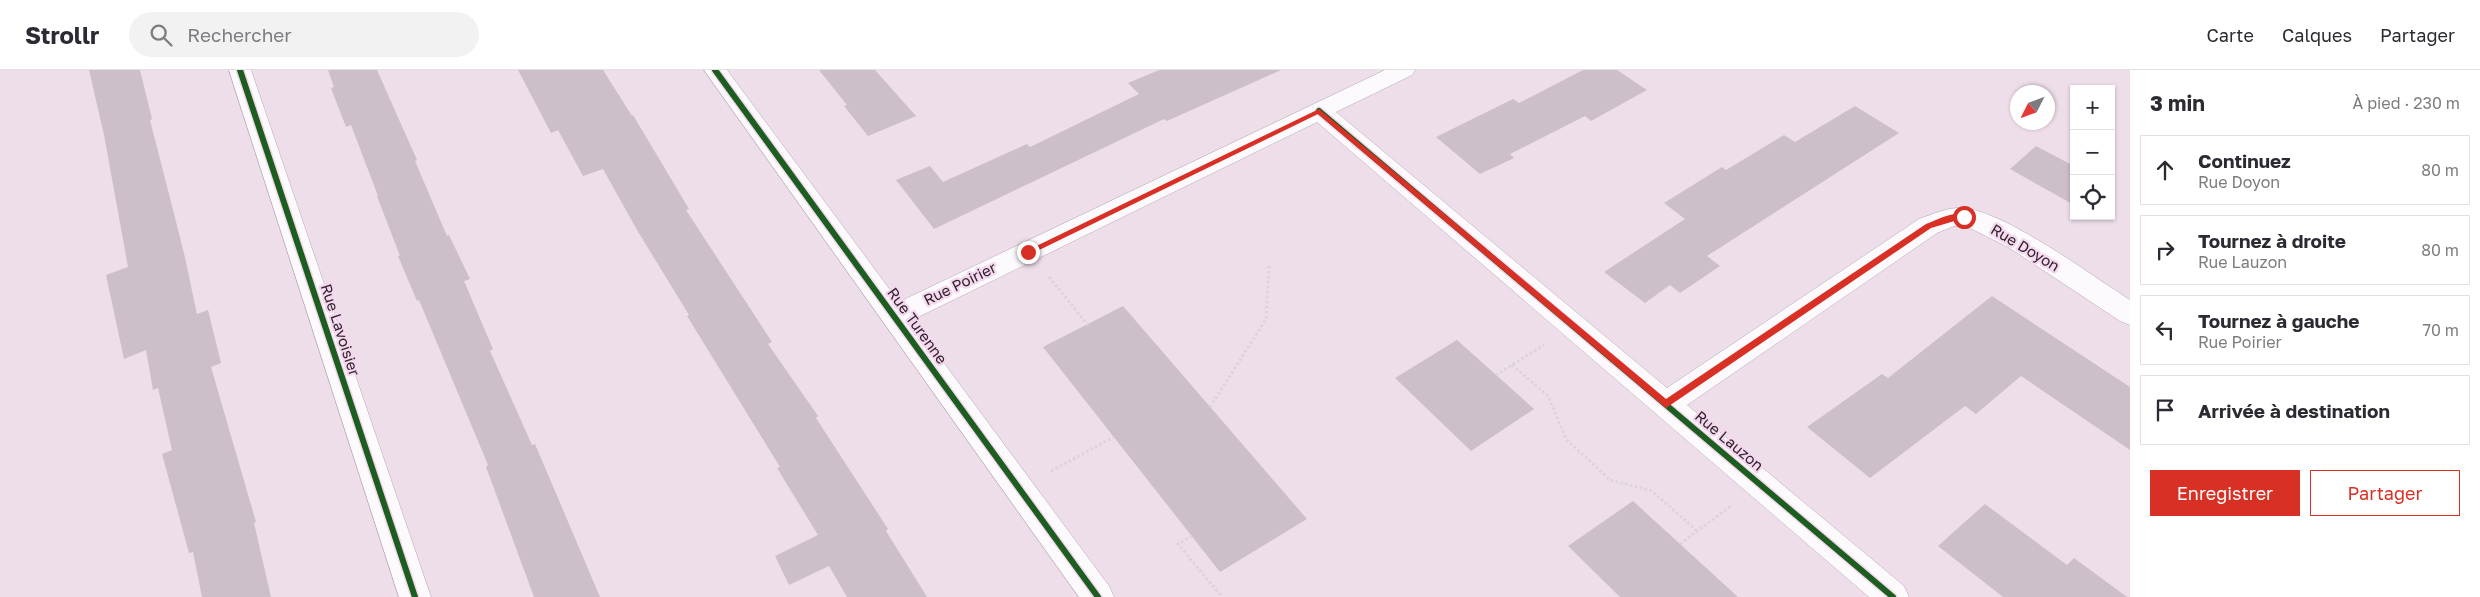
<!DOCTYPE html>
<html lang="fr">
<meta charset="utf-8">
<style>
:root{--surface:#fff;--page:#f2f2f3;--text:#2b2b33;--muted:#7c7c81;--line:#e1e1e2;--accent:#d93025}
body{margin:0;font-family:"Golos Text",sans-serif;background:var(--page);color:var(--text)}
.controls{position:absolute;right:15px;top:15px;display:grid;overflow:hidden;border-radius:0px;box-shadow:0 1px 4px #0004}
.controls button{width:45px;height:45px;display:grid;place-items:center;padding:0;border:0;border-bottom:1px solid var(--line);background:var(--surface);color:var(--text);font:25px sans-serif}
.compass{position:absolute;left:2010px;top:15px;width:45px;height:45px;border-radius:50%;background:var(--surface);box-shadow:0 1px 4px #0004;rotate:228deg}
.stop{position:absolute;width:15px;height:15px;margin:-11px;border:4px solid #d93025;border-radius:50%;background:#fff}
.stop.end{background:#d93025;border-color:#fff;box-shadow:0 1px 5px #0008}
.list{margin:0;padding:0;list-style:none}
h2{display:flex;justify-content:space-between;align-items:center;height:65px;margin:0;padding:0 20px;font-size:21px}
h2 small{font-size:16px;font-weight:400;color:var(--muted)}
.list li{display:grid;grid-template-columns:32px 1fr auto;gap:15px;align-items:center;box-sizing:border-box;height:70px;margin:0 10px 10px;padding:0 10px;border:1px solid var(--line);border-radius:0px}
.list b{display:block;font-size:19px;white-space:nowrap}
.list p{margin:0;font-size:16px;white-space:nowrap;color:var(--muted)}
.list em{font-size:16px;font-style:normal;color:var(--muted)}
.actions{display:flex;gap:10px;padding:15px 20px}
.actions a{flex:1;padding:11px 0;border:1px solid var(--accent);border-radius:0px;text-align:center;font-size:18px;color:var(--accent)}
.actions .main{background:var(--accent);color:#fff}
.icon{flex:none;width:28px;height:28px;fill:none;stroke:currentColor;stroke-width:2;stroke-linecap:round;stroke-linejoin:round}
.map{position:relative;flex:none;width:2130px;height:527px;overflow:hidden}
header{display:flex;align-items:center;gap:30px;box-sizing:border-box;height:70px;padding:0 25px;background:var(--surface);border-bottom:1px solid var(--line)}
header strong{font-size:24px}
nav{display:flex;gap:28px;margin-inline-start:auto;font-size:18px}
.search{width:350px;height:45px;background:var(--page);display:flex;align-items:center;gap:12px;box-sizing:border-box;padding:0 18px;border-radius:28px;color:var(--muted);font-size:19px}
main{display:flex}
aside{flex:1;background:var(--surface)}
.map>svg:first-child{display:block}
.building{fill:#ccbfc9}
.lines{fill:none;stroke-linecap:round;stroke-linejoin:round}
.minor-casing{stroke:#b5a9b2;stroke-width:1}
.path{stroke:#dad5d8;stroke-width:3;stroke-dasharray:2.5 2.5;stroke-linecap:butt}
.minor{fill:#fcfafc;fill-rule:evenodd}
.cycleway-casing{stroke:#f5d7ee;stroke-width:9}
.cycleway{stroke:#1b5e20;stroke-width:6}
.route{fill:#d93025}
.labels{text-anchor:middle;stroke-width:4.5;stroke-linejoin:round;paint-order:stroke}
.street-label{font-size:15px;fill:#2f242d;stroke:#f5d7ee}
</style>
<header>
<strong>Strollr</strong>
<div class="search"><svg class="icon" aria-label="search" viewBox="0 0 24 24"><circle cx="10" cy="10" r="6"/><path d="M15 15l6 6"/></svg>Rechercher</div>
<nav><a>Carte</a><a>Calques</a><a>Partager</a></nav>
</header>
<main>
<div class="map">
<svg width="2130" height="527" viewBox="0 0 2130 527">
<rect width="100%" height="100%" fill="#eedeea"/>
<path class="building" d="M89 0H140L152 49 150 50 184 183 197 244 208 240 221 293 211 297 256 452 254 453 271 527H202L193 482 189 483 162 384 172 380 158 318 153 320 146 280 124 289 106 205 128 197 104 65Z
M328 0H377L417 90 415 91 447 166 449 165 470 209 464 211 493 279 490 281 532 375 535 374 600 527H534L486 397 488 395 419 230 417 231 398 186H400L377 126H378L351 55 346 57 331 18 334 17Z
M518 0H603L632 46 633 45 689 139 686 140 772 272 768 274 818 346 816 348 888 459 886 461 927 527H847L829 496 789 515 775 486 818 465 777 398 780 397 687 246 689 245 637 160 603 99 583 106 558 60 551 63Z
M819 0H875L916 46 868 66 844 36 847 35Z
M1159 0H1281L1167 51 1164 49 934 159 896 110 930 96 943 112 1027 74 1030 77 1139 24 1128 13Z
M1583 0H1617L1647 20 1591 51 1585 46 1510 84 1514 88 1480 104 1436 67 1513 29 1519 33Z
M1855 36 1899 63 1707 186 1720 196 1680 223 1670 215 1645 233 1604 202 1685 149 1664 133 1722 97 1726 100 1784 65 1795 72Z
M2036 76 2074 96V135L2010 99Z
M1992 226 2130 317V380L2021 306 1976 344 1965 336 1870 408 1807 357 1882 304 1888 308Z
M1123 236 1307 449 1220 502 1043 277Z
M1457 270 1534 339 1471 381 1395 308Z
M1633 431 1680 474 1738 527H1620L1568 476Z
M1985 434 2067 495 2074 488 2127 527H2003L1938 476Z"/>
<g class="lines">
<g class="minor-casing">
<path id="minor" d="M229 0H251L431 527H399Z
M704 0H727L899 232 1385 0H1415L1412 5 1336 42 1667 318 1919 149C1933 144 1948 137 1963 138 2005 141 2092 206 2130 230V255L2120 251 2008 177 1972 159 1954 156 1937 163 1687 335 1904 516 1909 527H1869L1317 52 912 250 1109 516 1114 527H1079Z"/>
</g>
<path class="path" d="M1049 207 1088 255
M1512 295 1548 326 1566 369 1610 410 1652 421 1697 461
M1496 305 1544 275
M1210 337 1266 249 1269 196
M1051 401 1114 367
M1192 466 1178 474 1222 527
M1680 474 1731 436"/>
<use href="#minor" class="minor"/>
<g class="cycleway-casing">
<path id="cycleway" d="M240 0 415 527
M715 0 1098 527
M1319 41 1893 527"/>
</g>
<use href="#cycleway" class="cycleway"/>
</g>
<path class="route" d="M1319 39 1666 329 1926 154C1937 150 1958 138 1968 147L1931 158 1666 338 1318 44 1031 184 1024 182Z"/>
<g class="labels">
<g class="street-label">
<text transform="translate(2025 178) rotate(31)" y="5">Rue Doyon</text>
<text transform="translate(960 214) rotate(-26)" y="5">Rue Poirier</text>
<text transform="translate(917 256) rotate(54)" y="5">Rue Turenne</text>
<text transform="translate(340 260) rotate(72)" y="5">Rue Lavoisier</text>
<text transform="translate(1729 371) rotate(40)" y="5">Rue Lauzon</text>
</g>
</g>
</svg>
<div class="controls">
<button>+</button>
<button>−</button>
<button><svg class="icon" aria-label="locate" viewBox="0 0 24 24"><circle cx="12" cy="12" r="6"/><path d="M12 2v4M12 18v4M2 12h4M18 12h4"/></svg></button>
</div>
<svg class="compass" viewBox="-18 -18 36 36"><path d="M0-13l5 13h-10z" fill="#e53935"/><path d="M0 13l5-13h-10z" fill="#7c7c81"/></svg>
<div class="stop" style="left:1964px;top:147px"></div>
<div class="stop end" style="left:1028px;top:182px"></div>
</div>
<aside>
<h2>3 min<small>À pied · 230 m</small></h2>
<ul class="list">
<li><svg class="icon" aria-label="ahead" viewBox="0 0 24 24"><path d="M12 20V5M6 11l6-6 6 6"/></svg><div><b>Continuez</b><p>Rue Doyon</p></div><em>80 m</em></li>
<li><svg class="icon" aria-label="right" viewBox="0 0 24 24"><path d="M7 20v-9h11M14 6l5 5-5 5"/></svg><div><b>Tournez à droite</b><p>Rue Lauzon</p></div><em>80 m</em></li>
<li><svg class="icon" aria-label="left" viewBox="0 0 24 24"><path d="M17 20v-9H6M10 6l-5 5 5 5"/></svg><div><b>Tournez à gauche</b><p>Rue Poirier</p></div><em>70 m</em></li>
<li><svg class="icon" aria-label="arrive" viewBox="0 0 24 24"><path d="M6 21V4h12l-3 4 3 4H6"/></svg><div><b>Arrivée à destination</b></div></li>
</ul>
<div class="actions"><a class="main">Enregistrer</a><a>Partager</a></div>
</aside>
</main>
